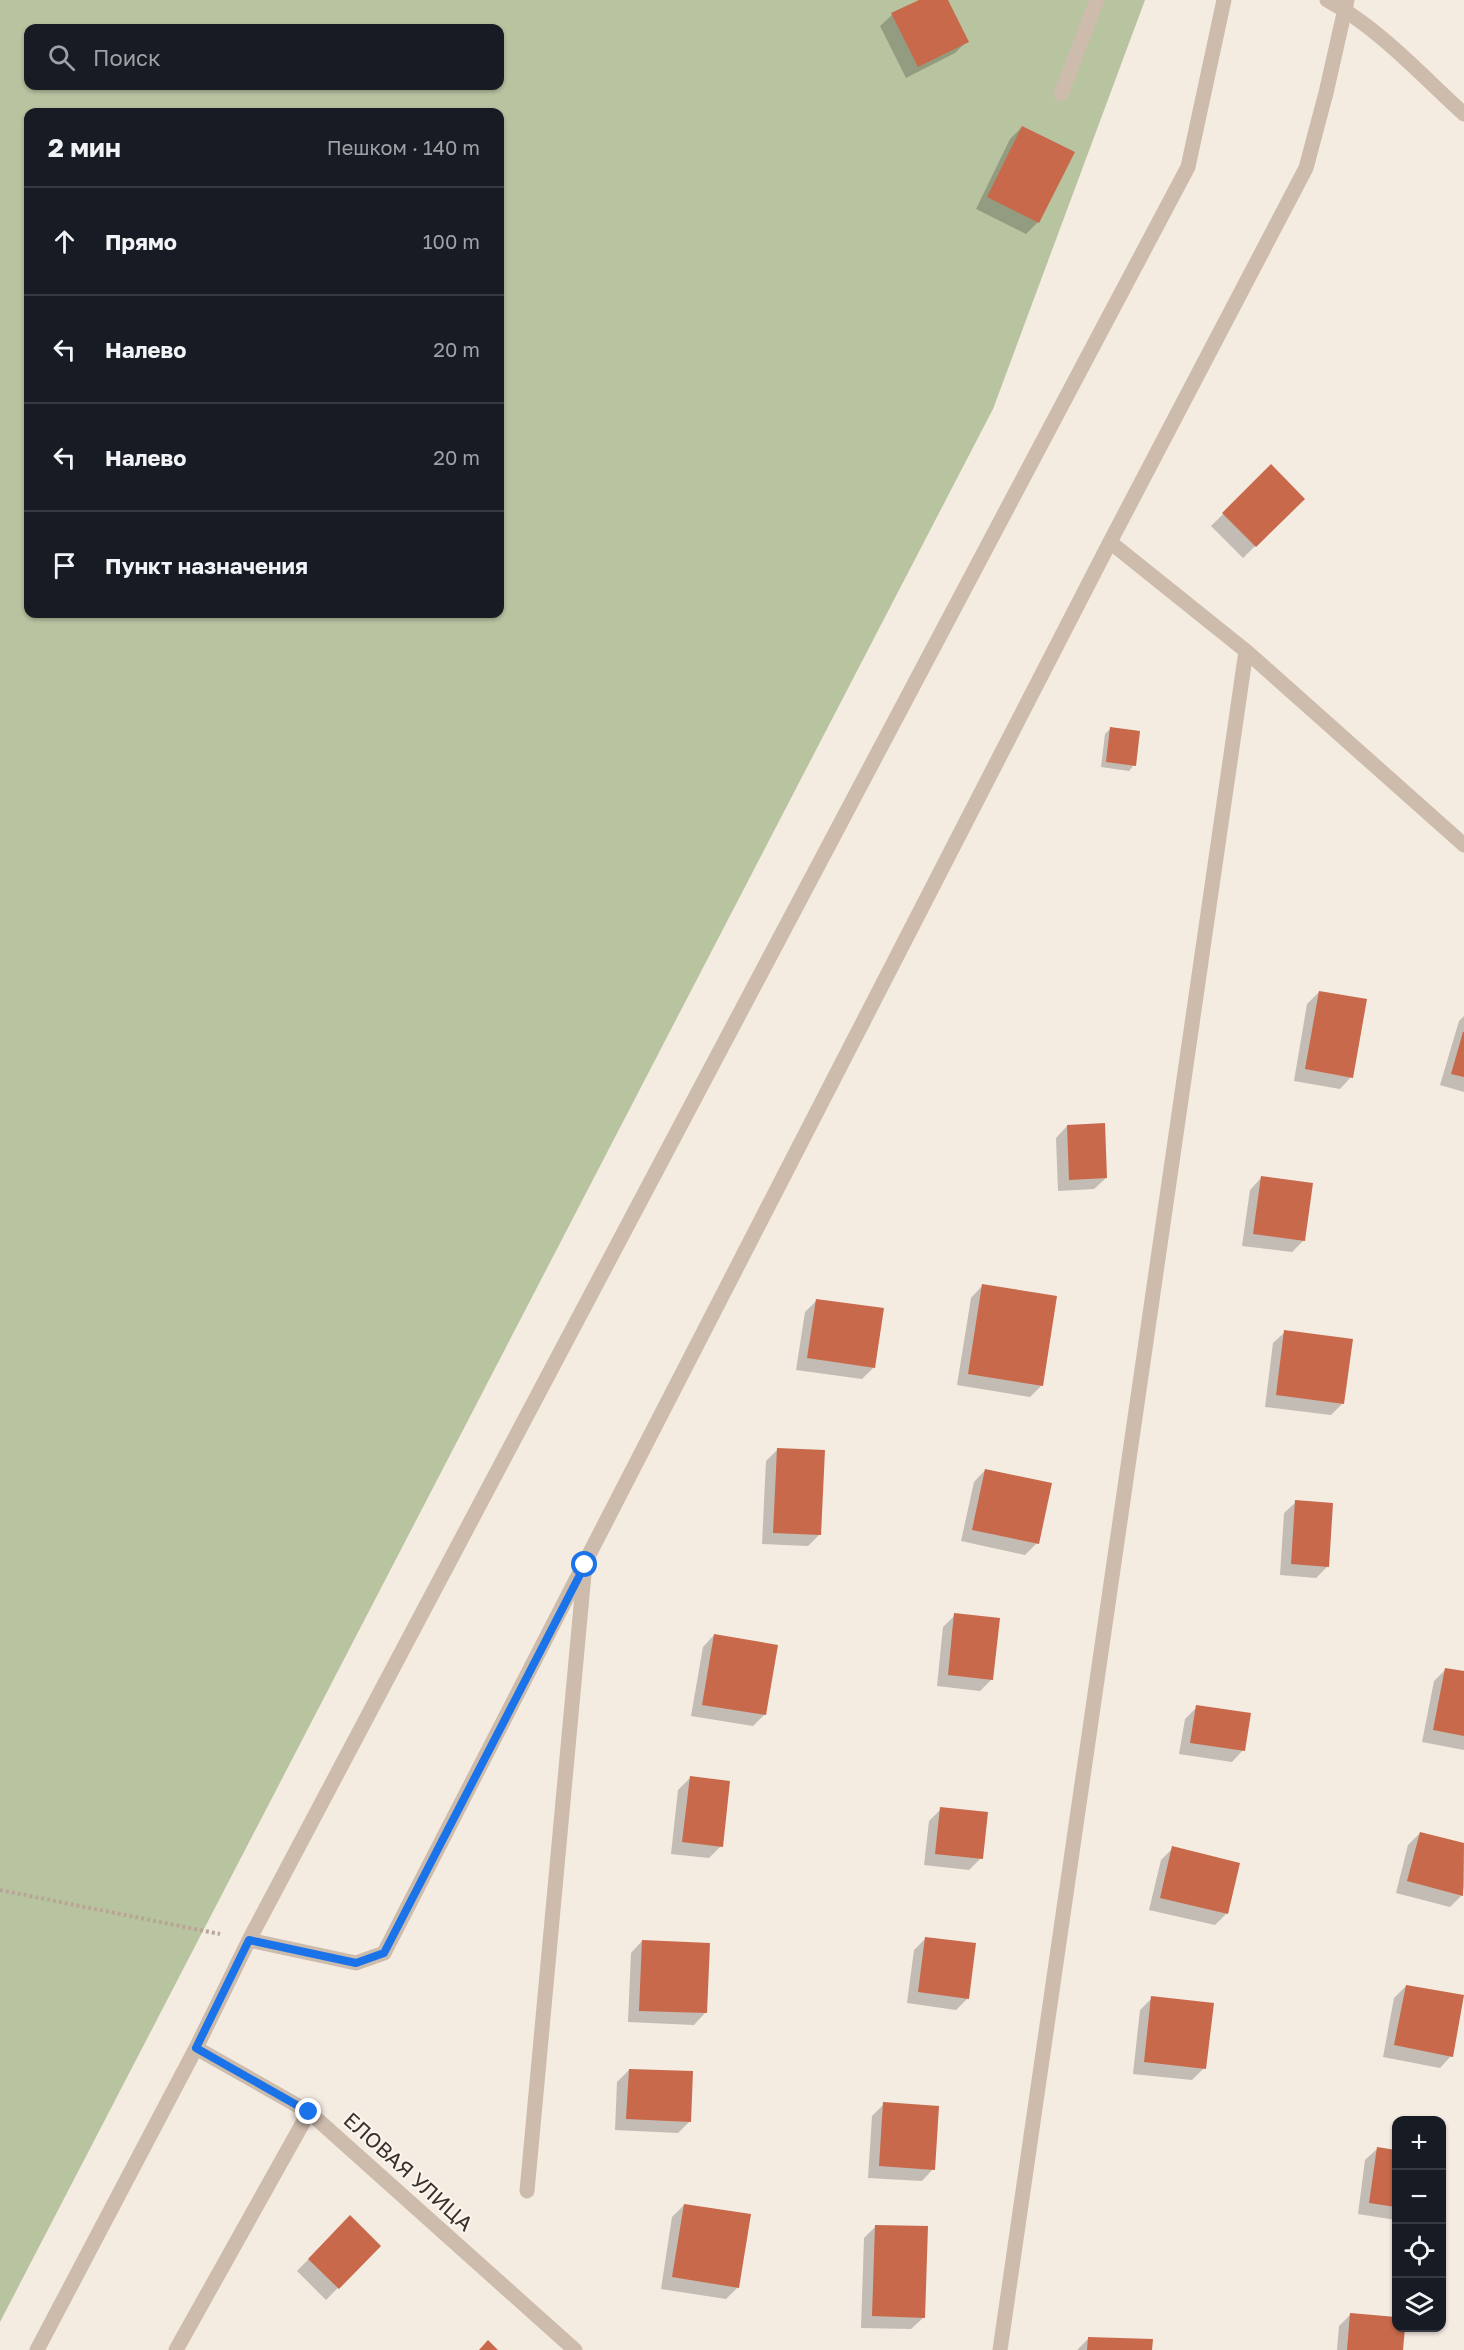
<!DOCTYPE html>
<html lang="ru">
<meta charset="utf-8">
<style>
:root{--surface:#171b24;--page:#20242c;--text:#f1f3f6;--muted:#9ea1a6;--line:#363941}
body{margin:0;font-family:"Golos Text",sans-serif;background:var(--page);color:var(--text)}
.controls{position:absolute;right:18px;bottom:18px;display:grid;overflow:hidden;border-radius:12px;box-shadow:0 2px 4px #0004}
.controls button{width:54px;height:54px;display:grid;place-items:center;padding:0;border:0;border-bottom:2px solid var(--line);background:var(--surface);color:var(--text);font:30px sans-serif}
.stop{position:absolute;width:18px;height:18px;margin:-14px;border:4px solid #1a73e8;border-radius:50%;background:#fff}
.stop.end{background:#1a73e8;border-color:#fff;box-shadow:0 2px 6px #0008}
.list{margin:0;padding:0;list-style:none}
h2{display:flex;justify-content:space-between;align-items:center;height:78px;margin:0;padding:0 24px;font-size:26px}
h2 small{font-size:20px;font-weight:400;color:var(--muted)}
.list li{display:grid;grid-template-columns:39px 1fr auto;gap:18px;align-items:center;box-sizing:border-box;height:108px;padding:0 24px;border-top:2px solid var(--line)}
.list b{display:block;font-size:22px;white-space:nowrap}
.list em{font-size:20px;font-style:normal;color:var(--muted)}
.icon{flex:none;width:33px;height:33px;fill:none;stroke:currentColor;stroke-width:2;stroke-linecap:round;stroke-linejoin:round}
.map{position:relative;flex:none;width:1464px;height:2350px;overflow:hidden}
.search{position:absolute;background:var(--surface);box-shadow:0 2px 4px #0004;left:24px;top:24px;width:480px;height:66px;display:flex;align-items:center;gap:15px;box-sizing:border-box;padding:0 21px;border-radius:12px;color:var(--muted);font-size:22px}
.panel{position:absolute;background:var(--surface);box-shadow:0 2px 4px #0004;left:24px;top:108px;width:480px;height:510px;border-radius:12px}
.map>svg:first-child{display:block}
.green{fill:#b8c4a0;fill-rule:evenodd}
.shadow{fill:#0003}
.building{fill:#c8694b}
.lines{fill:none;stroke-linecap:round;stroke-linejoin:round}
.path{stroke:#b9a596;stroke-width:4;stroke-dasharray:3 3;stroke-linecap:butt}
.minor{stroke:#cdbbac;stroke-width:15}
.route{stroke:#1a73e8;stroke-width:8}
.labels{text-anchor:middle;stroke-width:4.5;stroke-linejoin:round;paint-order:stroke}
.street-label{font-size:21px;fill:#3b302b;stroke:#fbf5ee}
</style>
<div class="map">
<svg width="1464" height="2350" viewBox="0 0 1464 2350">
<rect width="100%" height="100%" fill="#f4ebe1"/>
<path class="green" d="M0 0H1145L993 409 0 2322ZM28 28H500V86H28ZM28 112H500V614H28Z"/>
<path class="shadow" d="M922 0H946L967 41 955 53 906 78 880 26 892 15Z
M1022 127 1038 222 1026 234 976 209 1010 139Z
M1271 467 1303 499 1243 558 1211 526Z
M1111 728 1134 765 1129 771 1101 767 1105 734Z
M1319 992 1351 1077 1340 1089 1294 1081 1307 1004Z
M1464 1016V1092L1440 1085 1459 1021Z
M1067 1126 1106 1178 1094 1189 1058 1191 1056 1138Z
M1261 1178 1304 1240 1292 1252 1242 1246 1250 1190Z
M982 1286 1042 1385 1030 1397 957 1385 971 1298Z
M817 1300 874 1367 862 1379 796 1370 805 1312Z
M1285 1332 1343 1403 1331 1415 1265 1407 1273 1343Z
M777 1450 820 1534 808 1546 762 1544 766 1461Z
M985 1470 1037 1543 1025 1555 961 1541 974 1482Z
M1296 1502 1328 1566 1316 1578 1280 1575 1284 1513Z
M955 1615 992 1679 980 1691 937 1686 943 1627Z
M714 1635 765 1714 753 1726 691 1716 703 1647Z
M1446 1669 1464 1673V1750L1422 1742 1434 1681Z
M1197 1707 1243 1750 1232 1762 1179 1754 1185 1719Z
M690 1778 721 1846 709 1858 671 1854 678 1790Z
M941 1809 981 1858 969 1870 924 1865 929 1821Z
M1420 1833 1464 1844V1887L1462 1895 1450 1907 1396 1893 1408 1845Z
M1173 1848 1226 1914 1215 1925 1149 1910 1161 1860Z
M926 1938 968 1998 956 2010 907 2003 914 1950Z
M642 1941 705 2013 694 2025 628 2022 631 1953Z
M1406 1986 1451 2056 1440 2068 1383 2057 1394 1998Z
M1152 1998 1204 2068 1192 2080 1133 2074 1140 2010Z
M629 2070 690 2121 678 2133 615 2130 617 2082Z
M884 2104 933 2169 922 2181 868 2178 872 2116Z
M1377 2149 1396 2151V2220L1358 2214 1365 2160Z
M684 2205 738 2287 726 2299 661 2289 672 2217Z
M350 2217 379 2246 326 2300 297 2271Z
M876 2226 923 2318 911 2329 861 2328 864 2238Z
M1350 2315 1396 2318V2328H1404L1402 2350H1337L1339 2326Z
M1089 2338 1151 2350H1077Z"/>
<path class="building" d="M919 0H948L969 42 918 67 891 13Z
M1022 126 1075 152 1039 223 987 197Z
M1271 464 1305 499 1256 547 1222 513Z
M1110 727 1140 731 1136 766 1106 762Z
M1319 991 1367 999 1353 1078 1305 1069Z
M1463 1032H1464V1077L1451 1074Z
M1105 1123 1107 1178 1069 1180 1067 1125Z
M1261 1176 1313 1183 1305 1241 1253 1234Z
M982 1284 1057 1296 1043 1386 968 1374Z
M816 1299 884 1308 875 1368 807 1358Z
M1284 1330 1353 1339 1344 1404 1276 1395Z
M777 1448 825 1450 821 1535 773 1533Z
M985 1469 1052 1483 1039 1544 972 1530Z
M1295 1500 1333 1503 1329 1567 1291 1564Z
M954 1613 1000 1618 993 1680 948 1675Z
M714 1634 778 1645 766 1715 702 1705Z
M1445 1668 1464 1671V1736L1433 1730Z
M1196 1705 1251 1713 1245 1751 1190 1743Z
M690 1776 730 1781 723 1847 682 1842Z
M940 1807 988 1812 983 1859 935 1854Z
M1420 1832 1464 1843 1463 1896 1407 1881Z
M1172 1846 1240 1863 1228 1914 1160 1898Z
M925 1937 976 1943 969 1999 918 1992Z
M642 1940 710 1943 707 2013 639 2011Z
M1406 1985 1464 1995 1453 2057 1394 2045Z
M1151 1996 1214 2003 1206 2069 1144 2062Z
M629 2069 693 2071 691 2122 626 2119Z
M883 2102 939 2106 935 2170 879 2166Z
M1377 2147 1396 2150V2207L1369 2203Z
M684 2204 751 2214 739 2288 672 2277Z
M350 2215 381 2246 339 2289 308 2259Z
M875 2225 928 2226 925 2318 872 2316Z
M1350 2313 1396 2317V2328H1405L1403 2350H1347Z
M1088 2337 1153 2339 1152 2350H1087Z
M488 2340 498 2350H479Z"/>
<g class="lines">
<path class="path" d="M0 1890 220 1934"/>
<path class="minor" d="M1327 0C1379 28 1421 75 1464 114
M1061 94 1097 0
M1110 542 1306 168 1326 93 1347 0
M249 1940 356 1963 384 1953 1110 542 1246 651 1464 845
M196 2048 309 2112
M527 2191 584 1574
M37 2350 196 2048 249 1940 1188 167 1224 0
M176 2350 309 2112 575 2350
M1000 2350 1246 651"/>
</g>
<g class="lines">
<path class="route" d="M309 2112 196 2048 249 1940 356 1963 384 1953 585 1565"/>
</g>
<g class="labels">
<g class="street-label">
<text transform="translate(408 2172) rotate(42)" y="7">ЕЛОВАЯ УЛИЦА</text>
</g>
</g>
</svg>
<div class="controls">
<button>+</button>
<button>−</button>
<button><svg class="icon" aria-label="locate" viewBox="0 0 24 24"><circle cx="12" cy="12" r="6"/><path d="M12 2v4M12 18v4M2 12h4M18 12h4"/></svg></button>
<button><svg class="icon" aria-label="layers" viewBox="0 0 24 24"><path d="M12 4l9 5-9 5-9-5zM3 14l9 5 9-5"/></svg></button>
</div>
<div class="stop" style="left:585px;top:1565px"></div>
<div class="stop end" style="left:309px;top:2112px"></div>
<div class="search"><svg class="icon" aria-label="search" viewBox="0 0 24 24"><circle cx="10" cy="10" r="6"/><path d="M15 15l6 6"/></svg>Поиск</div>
<section class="panel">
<h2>2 мин<small>Пешком · 140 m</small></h2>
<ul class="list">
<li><svg class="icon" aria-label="ahead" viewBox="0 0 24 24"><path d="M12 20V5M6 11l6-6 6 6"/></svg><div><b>Прямо</b></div><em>100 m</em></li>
<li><svg class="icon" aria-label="left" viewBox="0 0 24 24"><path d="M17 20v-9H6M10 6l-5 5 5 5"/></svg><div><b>Налево</b></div><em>20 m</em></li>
<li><svg class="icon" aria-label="left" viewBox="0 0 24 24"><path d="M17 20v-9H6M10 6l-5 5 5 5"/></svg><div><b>Налево</b></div><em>20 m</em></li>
<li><svg class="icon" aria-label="arrive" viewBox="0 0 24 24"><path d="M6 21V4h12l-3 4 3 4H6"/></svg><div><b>Пункт назначения</b></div></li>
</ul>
</section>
</div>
